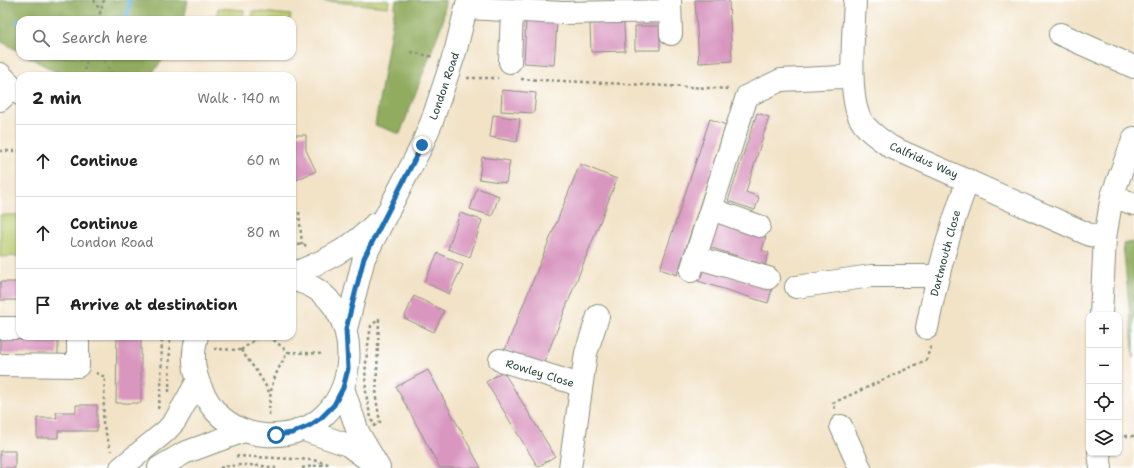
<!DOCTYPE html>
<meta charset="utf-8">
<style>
:root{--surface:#fff;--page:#f6f6f6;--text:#222;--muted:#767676;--line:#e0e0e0}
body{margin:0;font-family:"Shantell Sans",sans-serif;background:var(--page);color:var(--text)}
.controls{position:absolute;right:12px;bottom:12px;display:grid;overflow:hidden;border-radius:8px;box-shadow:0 1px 3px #0004}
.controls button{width:36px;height:36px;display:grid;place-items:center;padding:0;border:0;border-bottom:1px solid var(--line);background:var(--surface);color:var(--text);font:20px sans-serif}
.stop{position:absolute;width:12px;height:12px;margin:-9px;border:3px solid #1f6fb2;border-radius:50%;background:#fff}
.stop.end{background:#1f6fb2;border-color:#fff;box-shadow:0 1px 4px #0008}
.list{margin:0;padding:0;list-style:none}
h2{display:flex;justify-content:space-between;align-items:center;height:52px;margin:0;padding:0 16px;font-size:17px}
h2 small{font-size:13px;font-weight:400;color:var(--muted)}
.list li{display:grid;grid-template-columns:26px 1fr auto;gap:12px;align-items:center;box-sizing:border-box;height:72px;padding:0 16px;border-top:1px solid var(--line)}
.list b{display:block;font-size:15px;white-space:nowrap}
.list p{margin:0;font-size:13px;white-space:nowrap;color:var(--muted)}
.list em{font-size:13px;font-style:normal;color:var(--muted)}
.icon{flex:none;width:22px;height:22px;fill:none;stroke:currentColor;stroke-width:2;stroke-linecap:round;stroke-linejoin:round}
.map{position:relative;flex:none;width:1134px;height:468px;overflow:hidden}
.search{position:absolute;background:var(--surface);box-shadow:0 1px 3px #0004;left:16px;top:16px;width:280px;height:44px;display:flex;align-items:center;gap:10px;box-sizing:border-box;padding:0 14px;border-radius:12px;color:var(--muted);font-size:15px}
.panel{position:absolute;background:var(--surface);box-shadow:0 1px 3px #0004;left:16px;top:72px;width:280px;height:268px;border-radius:12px}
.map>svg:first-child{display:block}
.green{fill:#b7c86b;stroke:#6b8250}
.forest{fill:#91ac5f;stroke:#58744a}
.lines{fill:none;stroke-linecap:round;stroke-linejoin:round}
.stream{stroke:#58aed5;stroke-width:5}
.building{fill:#d997c0}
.minor-casing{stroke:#88907e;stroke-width:24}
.major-casing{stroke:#88907e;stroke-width:24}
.path{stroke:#88907e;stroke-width:2.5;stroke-dasharray:3 3;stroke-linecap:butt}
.minor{stroke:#fff;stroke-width:22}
.major{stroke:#fff;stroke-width:22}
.route{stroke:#1f6fb2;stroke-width:5}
.labels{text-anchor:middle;stroke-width:3;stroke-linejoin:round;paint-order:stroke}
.street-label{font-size:11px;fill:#1f3d34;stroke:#fff}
</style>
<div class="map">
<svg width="1134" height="468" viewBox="0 0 1134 468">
<rect width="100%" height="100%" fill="#fff"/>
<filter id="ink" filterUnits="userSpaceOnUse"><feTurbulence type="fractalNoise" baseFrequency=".025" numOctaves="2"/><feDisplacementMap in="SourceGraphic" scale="8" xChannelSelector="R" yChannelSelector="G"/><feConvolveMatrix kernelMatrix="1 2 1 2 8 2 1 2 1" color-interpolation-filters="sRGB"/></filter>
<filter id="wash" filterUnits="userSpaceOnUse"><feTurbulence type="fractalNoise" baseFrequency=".012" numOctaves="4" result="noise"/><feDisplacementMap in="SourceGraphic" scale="16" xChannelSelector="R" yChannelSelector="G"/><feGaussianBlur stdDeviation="0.9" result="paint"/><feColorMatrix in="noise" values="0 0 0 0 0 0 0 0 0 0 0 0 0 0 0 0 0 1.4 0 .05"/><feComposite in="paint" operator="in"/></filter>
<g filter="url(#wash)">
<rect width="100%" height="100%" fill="#f2e3c7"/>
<path class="green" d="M313 0H389L388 7Z
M218 8 244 10 243 20H217Z
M253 11 291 15 290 20H252Z
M0 215H20V256L0 257Z"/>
<path class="forest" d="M0 0H188L184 20H20V52L0 41Z
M396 0H445L443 21 400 134 375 125Z
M27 56H166L150 76H63Z
M1134 242V358L1123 244Z"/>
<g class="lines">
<path class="stream" d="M126 20 130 0
M18 21H20"/>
</g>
<g id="blocks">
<path class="building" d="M695 0H729L732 61 699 63Z
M526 20 557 22 554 65 524 63Z
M624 23 625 51 591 52 590 24Z
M635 26H660V50H635Z
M502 90 536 93 534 113 501 111Z
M757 113 769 117 746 192 759 197 755 210 728 201Z
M493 115 520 119 517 142 490 137Z
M710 119 726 125 677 275 660 269Z
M292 135H306V150L316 171 292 182Z
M482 157 510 161 506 183 479 179Z
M580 164 617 179 543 365 505 350Z
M477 188 499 196 492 216 470 209Z
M460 213 482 220 470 257 448 249Z
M718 221 766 237 762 250 769 253 765 265 709 247Z
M438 253 463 265 449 294 424 282Z
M702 268 772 289 768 303 698 281Z
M0 282H20V300H0Z
M414 296 444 311 434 332 404 318Z
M117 336H141V403H116Z
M0 339 58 340V355L0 354Z
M428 370 481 468H440L396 387Z
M503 371 555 456 538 467 486 382Z
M76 405H97V431H58V438H37V418H57L56 412H76Z
M0 451H15V468H0Z"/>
</g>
</g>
<g filter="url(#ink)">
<use href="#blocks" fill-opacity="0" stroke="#88907e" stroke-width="1"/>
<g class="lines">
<g class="minor-casing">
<path id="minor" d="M670 0 671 34
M855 0C854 28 847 98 861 120 868 132 880 139 891 147L1090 235 1105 238
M467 8 563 13 670 11
M1060 34 1134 67
M510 62 512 11
M0 74 20 94
M0 100 13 87
M1112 196 1134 204
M711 209 759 226
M695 257 768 278
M691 271 747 96 781 80 841 77 852 78
M796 287 871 276H937
M1101 315 1105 238 1112 196 1134 138
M0 328H20
M927 328C937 275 949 230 968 180
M500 360 580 385
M0 365 78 366V336
M343 388 358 432 379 468
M841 426 860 468
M301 429 348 445 371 462
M1099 453 1101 468
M570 468 586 353 598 316"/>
</g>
<g class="major-casing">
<path id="major" d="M292 274C323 262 351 249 375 224
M346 329 364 258 422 145 432 121 456 49 468 0
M197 336C189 362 197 386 212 407 224 423 245 434 265 435 368 441 374 294 292 280
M121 468 166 431 175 421 197 382
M159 468 184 453 244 431"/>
</g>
<path class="path" d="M94 0 100 11
M98 20 104 0
M411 52 434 57
M101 56 113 76
M83 76 88 56
M467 78H498
M521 79 730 89
M0 151H20
M299 212 302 245
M292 246 303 244 308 247
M379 319 376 398 380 422 374 426C361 391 365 362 371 326Z
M269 336 288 352
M214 349 241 350
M241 350C251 364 261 376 269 392
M241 350 260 336
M288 352 324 354
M96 373 105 377 103 423 111 451
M169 392 170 336
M158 409 161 391 162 336
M835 409 833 403 926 360 931 346
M269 415C270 385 273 377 288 352
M1119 436H1134
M236 456 313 460 329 464
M220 468C238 463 259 465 276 468
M302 468 327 464"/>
<use href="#minor" class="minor"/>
<use href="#major" class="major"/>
</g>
</g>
<g class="lines" filter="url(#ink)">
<path class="route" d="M276 435 292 433 309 426 321 418 334 405 343 388 348 369 346 329 364 258 422 145"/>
</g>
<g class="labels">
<g class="street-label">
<text transform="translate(444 86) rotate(-71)" y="4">London Road</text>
<text transform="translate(924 160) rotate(24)" y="4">Calfridus Way</text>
<text transform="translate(945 253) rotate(-75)" y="4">Dartmouth Close</text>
<text transform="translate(540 373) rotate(17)" y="4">Rowley Close</text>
</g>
</g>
</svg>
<div class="controls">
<button>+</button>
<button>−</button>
<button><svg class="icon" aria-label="locate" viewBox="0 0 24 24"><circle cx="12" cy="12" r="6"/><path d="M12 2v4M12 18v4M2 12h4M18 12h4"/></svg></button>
<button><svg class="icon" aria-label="layers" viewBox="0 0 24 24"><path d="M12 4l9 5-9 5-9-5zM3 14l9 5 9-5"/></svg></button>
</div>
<div class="stop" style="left:276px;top:435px"></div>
<div class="stop end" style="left:422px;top:145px"></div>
<div class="search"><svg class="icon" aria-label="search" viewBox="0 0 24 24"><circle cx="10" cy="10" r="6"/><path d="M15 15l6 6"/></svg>Search here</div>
<section class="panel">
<h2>2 min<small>Walk · 140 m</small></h2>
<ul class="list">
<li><svg class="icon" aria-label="ahead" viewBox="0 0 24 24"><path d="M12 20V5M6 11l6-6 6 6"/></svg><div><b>Continue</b></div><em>60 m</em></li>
<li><svg class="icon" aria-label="ahead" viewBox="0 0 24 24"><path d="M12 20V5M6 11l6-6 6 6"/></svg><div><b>Continue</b><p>London Road</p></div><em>80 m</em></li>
<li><svg class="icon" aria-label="arrive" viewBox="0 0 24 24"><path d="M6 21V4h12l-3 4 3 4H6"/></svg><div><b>Arrive at destination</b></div></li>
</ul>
</section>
</div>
